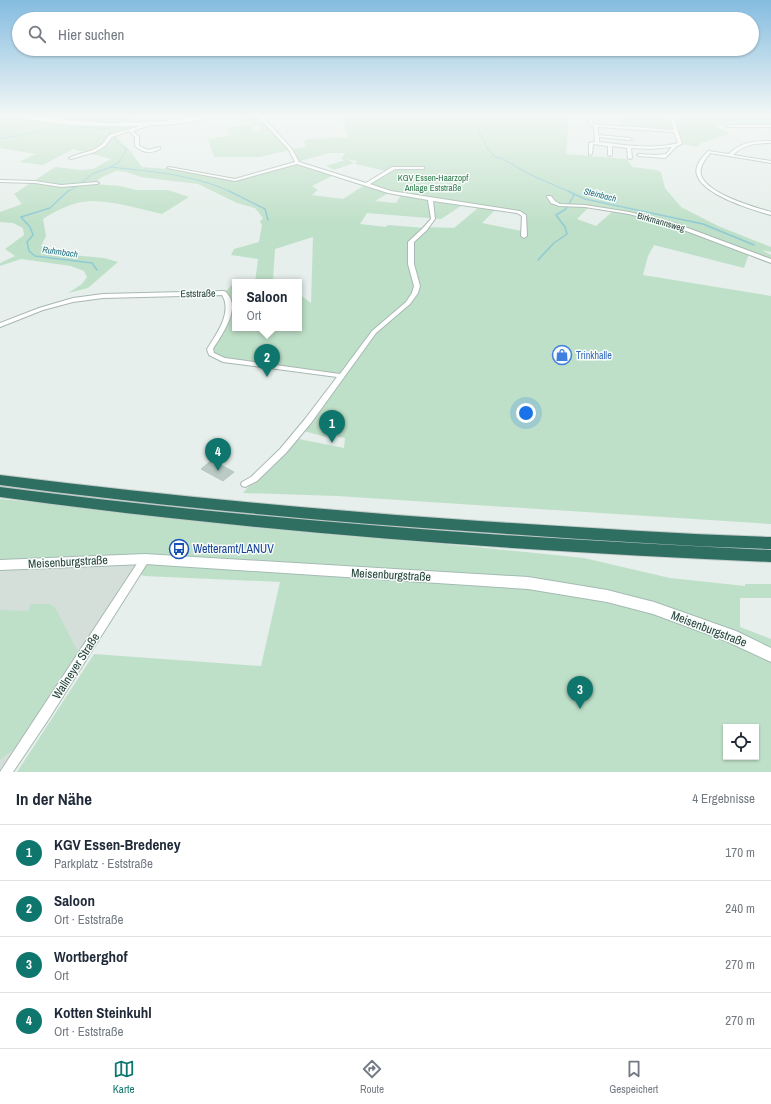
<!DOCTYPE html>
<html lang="de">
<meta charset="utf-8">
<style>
:root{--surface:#fff;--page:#f6f6f7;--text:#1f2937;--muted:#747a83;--line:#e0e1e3;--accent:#0f766e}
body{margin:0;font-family:"Archivo Narrow",sans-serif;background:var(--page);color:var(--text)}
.controls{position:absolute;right:12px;bottom:12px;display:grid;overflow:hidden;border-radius:0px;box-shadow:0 1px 3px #0004}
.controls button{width:36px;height:36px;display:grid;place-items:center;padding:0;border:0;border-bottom:1px solid var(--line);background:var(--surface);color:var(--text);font:20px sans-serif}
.you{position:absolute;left:526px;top:413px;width:14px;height:14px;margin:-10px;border:3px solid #fff;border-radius:50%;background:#1a73e8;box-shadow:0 0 0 6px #1a73e833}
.badge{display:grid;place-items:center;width:26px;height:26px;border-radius:50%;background:var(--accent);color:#fff;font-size:13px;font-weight:700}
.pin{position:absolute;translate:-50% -33px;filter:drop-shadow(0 1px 2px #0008)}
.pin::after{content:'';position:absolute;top:21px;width:14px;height:12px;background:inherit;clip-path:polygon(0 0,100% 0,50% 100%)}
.popup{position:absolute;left:232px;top:279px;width:70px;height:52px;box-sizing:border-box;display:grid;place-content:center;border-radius:0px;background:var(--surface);filter:drop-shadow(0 1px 3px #0005);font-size:13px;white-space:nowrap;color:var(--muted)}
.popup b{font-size:15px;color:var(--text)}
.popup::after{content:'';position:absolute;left:50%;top:100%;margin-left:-8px;border:8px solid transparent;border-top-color:var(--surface)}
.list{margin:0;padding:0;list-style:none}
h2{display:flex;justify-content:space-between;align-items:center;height:52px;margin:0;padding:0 16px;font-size:17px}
h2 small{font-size:13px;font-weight:400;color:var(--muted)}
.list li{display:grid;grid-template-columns:26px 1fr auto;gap:12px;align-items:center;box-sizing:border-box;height:56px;padding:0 16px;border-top:1px solid var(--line)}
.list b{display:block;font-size:15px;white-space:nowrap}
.list p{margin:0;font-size:13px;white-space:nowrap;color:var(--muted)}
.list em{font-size:13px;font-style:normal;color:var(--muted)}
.icon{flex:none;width:22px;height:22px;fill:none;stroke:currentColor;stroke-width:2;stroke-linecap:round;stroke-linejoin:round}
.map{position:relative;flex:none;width:771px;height:772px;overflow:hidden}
.search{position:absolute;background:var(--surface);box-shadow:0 1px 3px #0004;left:12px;right:12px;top:12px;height:44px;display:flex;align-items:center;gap:10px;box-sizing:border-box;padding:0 14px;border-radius:22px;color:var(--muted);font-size:15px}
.sheet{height:276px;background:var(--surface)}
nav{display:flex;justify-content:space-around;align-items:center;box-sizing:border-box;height:56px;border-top:1px solid var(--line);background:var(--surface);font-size:11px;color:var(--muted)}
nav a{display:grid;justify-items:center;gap:2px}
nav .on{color:var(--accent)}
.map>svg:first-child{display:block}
.built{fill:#d4dfda}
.green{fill:#bfe0c8;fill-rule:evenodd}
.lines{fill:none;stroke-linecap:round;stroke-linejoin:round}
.stream-far1{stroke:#8ec9d4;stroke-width:1}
.stream{stroke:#8ec9d4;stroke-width:1.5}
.building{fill:#bbcac4;stroke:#b8c9c2}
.street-casing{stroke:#a8b8b2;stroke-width:2}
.secondary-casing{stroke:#a4bbb3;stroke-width:2}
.highway-casing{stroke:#c2cac8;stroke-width:2}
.street{fill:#fff;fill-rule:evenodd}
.secondary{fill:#fff;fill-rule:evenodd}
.highway{fill:#2f6f62;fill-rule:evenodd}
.labels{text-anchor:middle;stroke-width:3;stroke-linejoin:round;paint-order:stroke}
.far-park-label{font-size:9px;fill:#2d7a4b;stroke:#f7fbf9}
.far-water-label{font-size:9px;font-style:italic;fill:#1c6f80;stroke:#f7fbf9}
.far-street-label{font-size:9px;fill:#24423a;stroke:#f7fbf9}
.street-label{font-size:10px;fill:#24423a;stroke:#f7fbf9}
.shop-label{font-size:10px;fill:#366cbe;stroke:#f7fbf9;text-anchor:start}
.near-transit-label{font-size:12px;fill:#164399;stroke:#f7fbf9;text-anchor:start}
.near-street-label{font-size:12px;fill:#24423a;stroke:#f7fbf9}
</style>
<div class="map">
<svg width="771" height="772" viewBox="0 0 771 772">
<rect width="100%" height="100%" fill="#e6efeb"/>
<path class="built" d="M138 562 5 772H0V564Z"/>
<path class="green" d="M0 115C17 115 33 120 49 121 81 125 114 127 146 125L114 135 129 149 142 167 168 169 235 181 297 163 334 175 312 186 318 190 312 195 343 199 386 171 355 164 357 161 346 159 354 163 334 170 326 166 345 160 341 159 345 153H329L297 162 290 149 307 147 304 142 307 139 348 137 342 115H547L569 118 566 154 627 159 632 167 657 170 661 172 665 188 681 207 718 226 771 247V252L762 250 771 255V264L749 254 744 268 654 245 648 256 643 275 771 296V524L337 496 243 493 254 480 294 438 344 448 345 438 334 436 330 438 300 430 342 377 223 359 211 354 229 310 224 293 232 285H235V328H299V294L311 303 313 237 275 249 273 280 277 282H255L258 259 231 255 234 249 259 242 262 225 260 222 263 218 255 208 237 203 198 184 141 177 126 172 116 171 100 178 96 182 56 186 93 184 120 186 136 190H168L189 197 162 214C140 209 117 202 95 201 77 200 58 209 43 219L46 236 41 246 52 253 104 258 118 262 88 288 68 293 82 284 87 277 84 271 71 266 21 259 0 266V263L15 256 5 249 24 235 23 228 13 223 0 222V212L22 204 14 194 55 167 81 170 93 169 111 159 73 149 43 165 19 162 36 154 0 148ZM390 192 401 195 396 203 375 201ZM464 204 479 207 454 228 427 227 425 228 388 225 386 227 360 224 367 213 441 219ZM589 207 613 211 596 226 577 219ZM496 209 521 213 526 232 482 223Z
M32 115H138C136 117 133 120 131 121 108 127 56 119 32 115Z
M237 115H258L270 130 290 150 259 157H214L208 139 233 135 226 128 249 124 257 132 259 131 257 129H260L259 126H252Z
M619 115H671L676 131 621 127Z
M671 115H771V126H737L731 122 715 126 724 130 729 134 702 143 697 147 681 144Z
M0 499 584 558 670 578 745 586V584H771V598H740V627L771 639V772H17L94 654 261 666 280 582 144 576 139 574 146 559 0 563ZM726 727H756V757H726Z
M31 604H49L55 607 78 652 23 742 0 760V610L28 611Z"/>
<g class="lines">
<path class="stream-far1" d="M475 115 478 118V129L488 150 495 157 503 159 531 175 570 192
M113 119 115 115
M78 127 109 129 110 134
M0 139 39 131
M111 167C152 172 193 174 231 192
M80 184 92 174 111 167 119 162 127 149 120 145 113 137
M67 192 77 186"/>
<path class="stream" d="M68 191 50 208 21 217 30 227 33 235 27 242 29 251 35 256 92 263 97 270
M229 191 265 209 268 220
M568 191 585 199 703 224 754 245
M538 260 554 243 567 234 565 227 556 215 566 209 574 195 573 194"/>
</g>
<path class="building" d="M212 460 234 472 223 481 201 469Z"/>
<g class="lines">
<g class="street-casing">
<path id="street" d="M184 115H188L191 119 188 120Z
M257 115H261L292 149 299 162 366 183 392 167H424V169H395L370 184 391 191 520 211 526 215 527 236 524 238 521 236 522 216 517 213 433 201 435 219 426 231 414 242V264L420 286 418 293 410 304 376 333 311 423 286 453 257 481 245 487 242 486 241 484 242 482 251 477 280 449 305 419 337 377 223 362 209 355 207 349C216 335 233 312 222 295L103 298 73 302 43 310 0 327V323L39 308 73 298 103 294 224 291 226 292C228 294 230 297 231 300 236 316 221 336 213 349L214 353 225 358 340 374 372 331 406 302 412 293 414 286 408 264V242L422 229 431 219 428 200 388 193 297 164 235 181 167 168 169 167 235 179 295 162 289 150Z
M570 115 589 117V115H593L592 123 593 124 674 130 669 115H673L682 144 677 146 665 158 639 156 637 155 639 154 654 155 666 154 672 147 649 149 631 148 632 158 630 159 628 158 627 148 612 146V155L610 156 608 155V146L593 144 592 154 589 155V143L595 142 594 126H591L589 124V119L572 118 570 117ZM598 127 674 132 678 143C651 150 625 145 599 142V137L630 140 632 139 630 138 598 135Z
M153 122 156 123 133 131 139 137V146L148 150 160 147V149C151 154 143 153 135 146V137L129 131 112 137 105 146 95 152 71 159 69 158C85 150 98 154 109 135Z
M727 125H771V127H726L725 126Z
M771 141V143C757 143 743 144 733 155L771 161V163L710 153C705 160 699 167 701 175 707 194 754 207 771 212V215C753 210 703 195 697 175 694 166 702 158 708 151L729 154C740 142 755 141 771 141Z
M0 180 35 181 61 185 97 182 99 183 97 184 61 187 35 183 0 182Z
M547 196H551L555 201 560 204 585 205 629 212 677 224 771 259V263L673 226 629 214 585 207 559 206 551 203 547 197Z
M145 555 148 556 150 559 148 562 48 720 13 772H0L142 556Z"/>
</g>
<g class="secondary-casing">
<path id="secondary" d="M18 115H29L75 121 111 123 165 121 206 115H217C192 130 43 130 18 115Z
M145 554 528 577 607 590 654 602 736 631 771 648V662L726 641 653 614 607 602 528 589 145 564 0 570V560Z"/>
</g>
<g class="highway-casing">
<path id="highway" d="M0 475C160 495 319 510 480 521 577 527 674 534 771 537V549C674 546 577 539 480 532 319 521 159 506 0 485Z
M0 487C256 520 514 538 771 550V562C514 551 256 532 0 497Z"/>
</g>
<use href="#street" class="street"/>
<use href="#secondary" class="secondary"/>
<use href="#highway" class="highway"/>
</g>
<linearGradient id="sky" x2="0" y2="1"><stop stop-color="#84bce0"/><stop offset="0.52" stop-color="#f4f8f6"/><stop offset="1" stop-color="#f4f8f6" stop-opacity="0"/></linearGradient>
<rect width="771" height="223" fill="url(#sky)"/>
<defs>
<g id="shop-ring" transform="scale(1)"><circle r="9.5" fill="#f7fbf9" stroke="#3f7fe0" stroke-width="1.5"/><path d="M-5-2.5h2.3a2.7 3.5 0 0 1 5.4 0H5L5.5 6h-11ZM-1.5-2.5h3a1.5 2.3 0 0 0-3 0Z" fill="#3f7fe0"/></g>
<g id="bus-ring" transform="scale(1)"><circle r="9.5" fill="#f7fbf9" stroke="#1a4fb4" stroke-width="1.5"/><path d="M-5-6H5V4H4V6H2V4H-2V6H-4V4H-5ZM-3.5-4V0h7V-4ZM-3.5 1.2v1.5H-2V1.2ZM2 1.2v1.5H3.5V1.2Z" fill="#1a4fb4"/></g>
</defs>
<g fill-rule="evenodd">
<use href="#shop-ring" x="562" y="355"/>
<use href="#bus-ring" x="179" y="549"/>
</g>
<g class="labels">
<g class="far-park-label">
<text x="433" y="181">KGV Essen-Haarzopf<tspan x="433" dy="10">Anlage Eststraße</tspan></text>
</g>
<g class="far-water-label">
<text transform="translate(600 195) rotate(14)" y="3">Steinbach</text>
<text transform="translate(60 252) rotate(8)" y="3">Ruhmbach</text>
</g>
<g class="far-street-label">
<text transform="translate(661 222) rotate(16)" y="3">Birkmannsweg</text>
</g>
<g class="street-label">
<text transform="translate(198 293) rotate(-1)" y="4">Eststraße</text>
</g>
<g class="shop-label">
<text x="576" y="359">Trinkhalle</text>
</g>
<g class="near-transit-label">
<text x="193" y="553">Wetteramt/LANUV</text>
</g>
<g class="near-street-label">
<text transform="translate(68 562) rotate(-3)" y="4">Meisenburgstraße</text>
<text transform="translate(391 575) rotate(3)" y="4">Meisenburgstraße</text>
<text transform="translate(709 629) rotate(21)" y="4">Meisenburgstraße</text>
<text transform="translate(76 666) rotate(-57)" y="4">Wallneyer Straße</text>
</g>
</g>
</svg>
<div class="controls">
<button><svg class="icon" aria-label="locate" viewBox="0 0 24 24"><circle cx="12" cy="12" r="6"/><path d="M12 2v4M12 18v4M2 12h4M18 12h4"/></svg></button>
</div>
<div class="you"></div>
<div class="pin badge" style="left:332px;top:443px">1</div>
<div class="pin badge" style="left:267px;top:377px">2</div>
<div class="popup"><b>Saloon</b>Ort</div>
<div class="pin badge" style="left:580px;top:709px">3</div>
<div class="pin badge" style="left:218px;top:471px">4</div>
<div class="search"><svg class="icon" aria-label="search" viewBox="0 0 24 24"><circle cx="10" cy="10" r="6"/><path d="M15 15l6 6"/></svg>Hier suchen</div>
</div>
<section class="sheet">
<h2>In der Nähe<small>4 Ergebnisse</small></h2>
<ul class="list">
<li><span class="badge">1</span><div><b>KGV Essen-Bredeney</b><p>Parkplatz · Eststraße</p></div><em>170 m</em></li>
<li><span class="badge">2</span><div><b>Saloon</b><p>Ort · Eststraße</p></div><em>240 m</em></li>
<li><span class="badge">3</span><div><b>Wortberghof</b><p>Ort</p></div><em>270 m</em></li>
<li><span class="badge">4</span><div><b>Kotten Steinkuhl</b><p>Ort · Eststraße</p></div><em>270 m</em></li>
</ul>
</section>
<nav>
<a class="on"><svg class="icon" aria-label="map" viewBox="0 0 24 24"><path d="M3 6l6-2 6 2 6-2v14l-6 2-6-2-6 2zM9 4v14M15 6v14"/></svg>Karte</a>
<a><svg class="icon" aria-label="directions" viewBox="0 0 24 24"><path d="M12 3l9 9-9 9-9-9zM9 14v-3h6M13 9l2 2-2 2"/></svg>Route</a>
<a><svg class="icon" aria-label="saved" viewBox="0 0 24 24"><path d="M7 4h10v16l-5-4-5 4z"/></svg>Gespeichert</a>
</nav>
